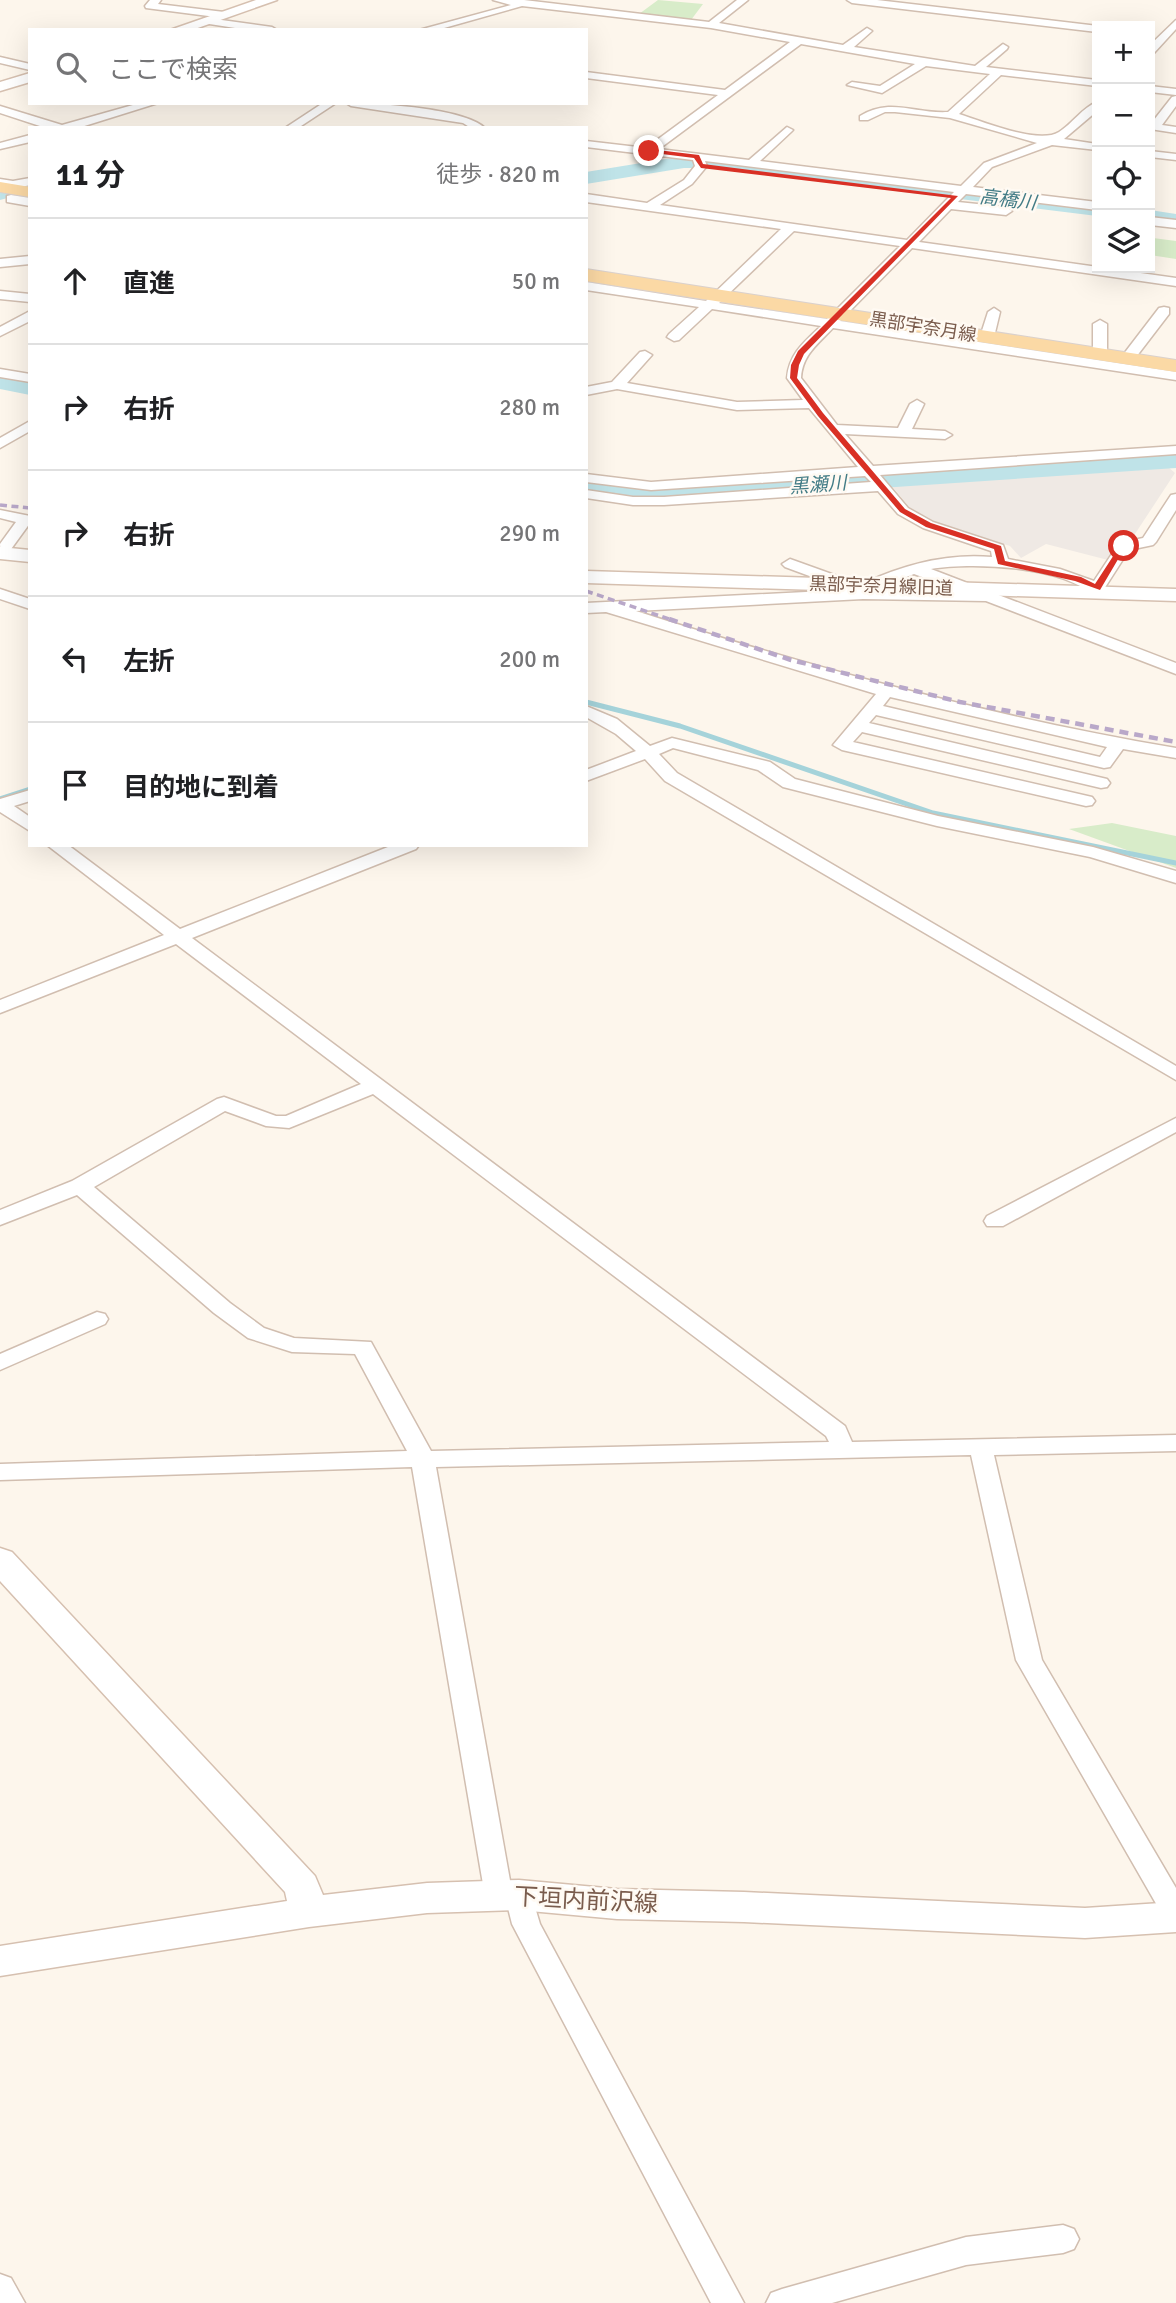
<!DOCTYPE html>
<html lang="ja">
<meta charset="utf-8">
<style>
:root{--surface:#fff;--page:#f6f6f6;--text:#202124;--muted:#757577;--line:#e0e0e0}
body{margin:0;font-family:Signika,"Noto Sans JP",sans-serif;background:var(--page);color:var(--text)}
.controls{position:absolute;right:21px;top:21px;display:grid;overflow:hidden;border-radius:0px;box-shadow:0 7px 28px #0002}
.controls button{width:63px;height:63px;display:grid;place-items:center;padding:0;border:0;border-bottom:2px solid var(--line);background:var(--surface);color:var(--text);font:35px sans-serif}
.stop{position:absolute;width:21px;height:21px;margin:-16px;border:5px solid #d93025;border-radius:50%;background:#fff}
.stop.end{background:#d93025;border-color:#fff;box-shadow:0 2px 7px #0008}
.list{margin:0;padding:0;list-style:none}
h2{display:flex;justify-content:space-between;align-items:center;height:91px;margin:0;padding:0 28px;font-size:30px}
h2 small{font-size:23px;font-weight:400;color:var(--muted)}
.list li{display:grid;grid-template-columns:46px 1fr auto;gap:21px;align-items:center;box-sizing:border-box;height:126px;padding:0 28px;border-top:2px solid var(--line)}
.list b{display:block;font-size:26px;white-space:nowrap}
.list em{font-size:23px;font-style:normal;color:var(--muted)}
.icon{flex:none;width:38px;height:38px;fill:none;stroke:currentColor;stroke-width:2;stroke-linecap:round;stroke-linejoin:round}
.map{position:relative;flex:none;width:1176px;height:2303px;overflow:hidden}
.search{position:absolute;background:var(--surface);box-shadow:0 7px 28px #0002;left:28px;top:28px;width:560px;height:77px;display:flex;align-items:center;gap:18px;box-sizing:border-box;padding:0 24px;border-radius:0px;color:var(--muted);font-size:26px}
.panel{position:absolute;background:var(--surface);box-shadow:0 7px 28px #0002;left:28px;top:126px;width:560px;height:721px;border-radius:0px}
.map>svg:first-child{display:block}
.industrial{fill:#efe9e4}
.green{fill:#d8ecc9}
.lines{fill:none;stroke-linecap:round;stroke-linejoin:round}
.stream{stroke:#a5d3da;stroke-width:5}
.river{fill:#bfe3e8;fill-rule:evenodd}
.street-casing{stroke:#d1beb0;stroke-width:3}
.secondary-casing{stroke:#d6c0b0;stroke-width:3}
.primary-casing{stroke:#dad1cd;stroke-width:2}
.street{fill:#fff;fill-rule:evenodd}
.secondary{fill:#fff;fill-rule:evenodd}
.primary{fill:#fbd9a5;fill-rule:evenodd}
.rail-far1{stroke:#b9a8c9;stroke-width:3.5;stroke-dasharray:7 4.5;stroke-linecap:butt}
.rail{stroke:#b9a8c9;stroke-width:4.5;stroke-dasharray:9 6;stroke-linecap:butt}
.route{fill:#d93025}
.labels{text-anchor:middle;stroke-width:5;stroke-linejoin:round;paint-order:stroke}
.far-street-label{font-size:18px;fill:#7a5c4d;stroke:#fffaf3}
.far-water-label{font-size:19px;font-style:italic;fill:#437c86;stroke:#fffaf3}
.near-street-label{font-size:24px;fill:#7a5c4d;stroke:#fffaf3}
</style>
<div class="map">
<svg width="1176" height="2303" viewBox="0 0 1176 2303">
<rect width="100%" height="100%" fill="#fdf6ec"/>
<path class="industrial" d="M1167 466 1175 473 1131 540 1115 543 1108 560 1046 544 1021 558 1010 546 929 520 910 508 892 486Z"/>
<path class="green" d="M658 0 703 4 691 20 639 14Z
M1153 238 1176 241V259L1150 255Z
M1112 823 1176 836V868L1069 829Z"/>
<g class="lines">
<path class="stream" d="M586 702 680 726 933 813 1176 863
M0 799 30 789"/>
<path class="river" d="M684 156H713L1097 204V216L713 168H684L586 184V172Z
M30 180V192L0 200V188Z
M1150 210 1176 214V226L1150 222Z
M0 375 30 381V395L0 389Z
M1176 452V468L660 503 586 495V479L660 487Z"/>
<g class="street-casing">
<path id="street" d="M150 0H161L158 4 224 12 229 15 224 18 146 8 145 6Z
M493 0H524L709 22 737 0H748L719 23 843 45 867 28 872 31 854 47 975 66 1003 44 1008 47 1007 49 986 67 1097 80V86L1001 75 959 114C982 121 1038 145 1059 132 1072 124 1083 107 1097 102V111L1064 139 1097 144V150L1052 145 992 167 973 187 1097 202V210L966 194 958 202 1006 207 1012 211 1006 215 951 209 919 242 1176 278V286L912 248 840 321 1176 372V380L833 328C818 344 802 355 801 378L837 425 898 428 910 404 917 400 924 404 912 429 945 431 952 435 945 439 845 434 873 466 1176 446V454L880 475 908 508 933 522 1003 545 1008 559 1060 569 1094 581 1119 543 1143 538 1171 495 1176 494V510L1156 542 1153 545 1129 550 1104 589 1108 593 1106 596H1094C1063 566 972 562 931 569L1176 663V674L986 601 863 599 636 611C814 668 992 717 1176 748V758L1123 749 1110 767 1104 768 876 715 869 723 1107 779 1110 783 1107 787 1101 788 862 732 853 742 1092 797 1095 801 1092 805 1086 806 842 750 833 745 876 694 606 612 586 613V603L864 589 862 586 864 583C905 564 948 553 992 557L991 551 923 528 898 514 878 491 664 505H633L586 498V490L633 497H664L871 482 865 476 651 490 586 482V474L651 482 858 467 809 408 737 410 617 389 586 395V387L612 382 640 352 645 351 652 355 627 383 737 402 803 400 787 378C789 354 804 342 821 326L712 309 679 340 674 341 667 337 669 334 699 307 586 290V282L706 301 781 229 586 202V194L647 203 684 180 695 166 693 160 586 147V141L646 148 718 95 586 78V72L725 90 790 42 711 28 522 6 437 30H419L511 5ZM801 44 915 64 880 86 852 82 847 85 882 93 926 66 990 74 948 112C916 114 890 97 860 116V120H868L885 112H895L950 118 1037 143 984 163 961 186 760 161 791 132 793 130 787 127 749 160 659 149ZM705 161 954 192 907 240 660 205 692 184 707 166ZM794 231 900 246 827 319 719 303ZM914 574 960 591 876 589ZM890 697 1107 747 1100 757 883 706Z
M847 0H877L1098 26 1097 32 852 3Z
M207 18 272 27 277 30H248L203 23V19Z
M1176 20V29L1154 53 1150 54V45Z
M0 57 30 64V70L0 63Z
M1150 86 1176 89V95L1150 92Z
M1176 96V106L1162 125 1176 127V133L1150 129V125L1172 97Z
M140 103H158L78 128H46L0 113V106L62 125Z
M323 103H336L298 128H285Z
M346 103C377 103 464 108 485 128H471L463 123 351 106Z
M30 135V142L0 149V143Z
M1150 151 1176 154V160L1150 157Z
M30 178V185L13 189 0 187V179L13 181Z
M11 195 30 198V206L7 202V196Z
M1150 217 1176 220V228L1150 225Z
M30 256V264L0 267V259Z
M0 291 30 294V302L0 299Z
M1164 307 1169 308V314L1133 361H1123V355L1159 308Z
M994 308 1000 312 994 337 987 341 982 340 980 337 988 312Z
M30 311V321L0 336V327Z
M1100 320 1107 324V354L1100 358 1093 354V324Z
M0 369 30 374V382L0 377Z
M30 421V431L0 448V438Z
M0 510 30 516V523L6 556 1 558 0 544 16 522 0 518Z
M790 559 854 582 856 585 848 590 842 588 785 567 782 564Z
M0 589 30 599V609L0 599Z
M586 706 617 719 650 746 672 738 770 762 795 779 938 816 1093 847 1176 871V883L1090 857 937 826 783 787 758 770 673 748 659 754 677 773 1176 1066V1080L665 781 645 759 586 781V770L636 751 616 734 586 717Z
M30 790V801L14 806 30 817V831L0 812V799Z
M47 845H68L180 929 393 845H419L416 849 192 938 845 1426 852 1442 1176 1435V1451L994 1455 1042 1660 1176 1888V1924L1166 1921 1016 1660 971 1455 436 1467 511 1886 519 1884 529 1887 540 1924 744 2303H711L512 1924 507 1904 499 1907 489 1904 485 1896 412 1467 0 1480V1464L407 1451 355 1354 292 1352 248 1338 214 1313 77 1195 0 1225V1210L72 1181 217 1099 224 1097 276 1116H286L361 1084 176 944 0 1013V1000L164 935ZM373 1094 826 1436 829 1442 431 1451 371 1342 294 1338 264 1328 230 1303 94 1187 225 1111 266 1126 289 1128Z
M1176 1118V1132L1003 1226H987L984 1221 987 1216Z
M97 1312 105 1314 108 1319 105 1324 0 1370V1354Z
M1063 2225 1074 2229 1079 2239 1074 2249 1063 2253 966 2265 832 2303H766L771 2293 782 2289 966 2237Z
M0 2274 11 2278 25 2303H0Z"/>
</g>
<g class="secondary-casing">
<path id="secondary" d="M256 0H277L192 30H170Z
M30 73V82L0 91V82Z
M0 547 30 550V562L0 559Z
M586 571 1176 589V601L586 583Z
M0 1548 12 1552 315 1876 323 1895 427 1883 519 1880 617 1889 744 1892 1085 1908 1176 1902V1932L1085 1938 744 1922 617 1919 519 1910 427 1913 309 1927 0 1976V1946L287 1901 285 1892 0 1581Z"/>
</g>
<g class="primary-casing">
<path id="primary" d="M0 182 30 187V197L0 192Z
M586 269 1176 360V372L586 281Z"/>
</g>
<use href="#street" class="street"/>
<use href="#secondary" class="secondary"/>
<use href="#primary" class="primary"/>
<path class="rail-far1" d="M0 505 30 508
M586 591 675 621"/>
<path class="rail" d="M669 619 791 660 960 702 1176 742"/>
</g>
<path class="route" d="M649 149 699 155 703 164 958 196 804 354 799 365 797 378 823 413 905 509 931 523 1001 546 1005 561 1081 577 1095 584 1121 544H1127L1100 590 1075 581 998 564 994 549 926 527 900 512 818 416 790 378 791 365 798 351 951 198 701 168 694 158 646 152Z"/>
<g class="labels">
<g class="far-street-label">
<text transform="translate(923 327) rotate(9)" y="6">黒部宇奈月線</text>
<text transform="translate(881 586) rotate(2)" y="6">黒部宇奈月線旧道</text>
</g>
<g class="far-water-label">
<text transform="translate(1008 199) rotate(7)" y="7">高橋川</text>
<text transform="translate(818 484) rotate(-4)" y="7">黒瀬川</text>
</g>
<g class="near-street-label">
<text transform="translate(586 1900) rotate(3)" y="8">下垣内前沢線</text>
</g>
</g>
</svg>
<div class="controls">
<button>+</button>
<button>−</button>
<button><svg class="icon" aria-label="locate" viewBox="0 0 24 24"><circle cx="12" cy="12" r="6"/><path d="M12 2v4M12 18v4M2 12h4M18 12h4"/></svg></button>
<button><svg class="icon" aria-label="layers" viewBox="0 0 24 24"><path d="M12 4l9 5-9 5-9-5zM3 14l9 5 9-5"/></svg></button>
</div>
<div class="stop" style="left:1124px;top:546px"></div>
<div class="stop end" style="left:649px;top:151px"></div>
<div class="search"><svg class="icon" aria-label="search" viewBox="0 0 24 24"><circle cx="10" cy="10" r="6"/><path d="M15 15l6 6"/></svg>ここで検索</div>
<section class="panel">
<h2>11 分<small>徒歩 · 820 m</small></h2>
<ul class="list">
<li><svg class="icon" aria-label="ahead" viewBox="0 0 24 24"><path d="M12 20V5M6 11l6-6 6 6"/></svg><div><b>直進</b></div><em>50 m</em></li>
<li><svg class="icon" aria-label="right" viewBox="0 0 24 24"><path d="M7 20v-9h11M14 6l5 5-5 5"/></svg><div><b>右折</b></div><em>280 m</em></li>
<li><svg class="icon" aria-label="right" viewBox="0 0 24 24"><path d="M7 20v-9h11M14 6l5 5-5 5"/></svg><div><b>右折</b></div><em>290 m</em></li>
<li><svg class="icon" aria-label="left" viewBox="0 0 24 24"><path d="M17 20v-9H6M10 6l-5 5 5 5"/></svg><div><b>左折</b></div><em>200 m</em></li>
<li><svg class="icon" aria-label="arrive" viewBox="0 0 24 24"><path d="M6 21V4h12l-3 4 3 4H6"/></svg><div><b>目的地に到着</b></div></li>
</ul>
</section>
</div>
